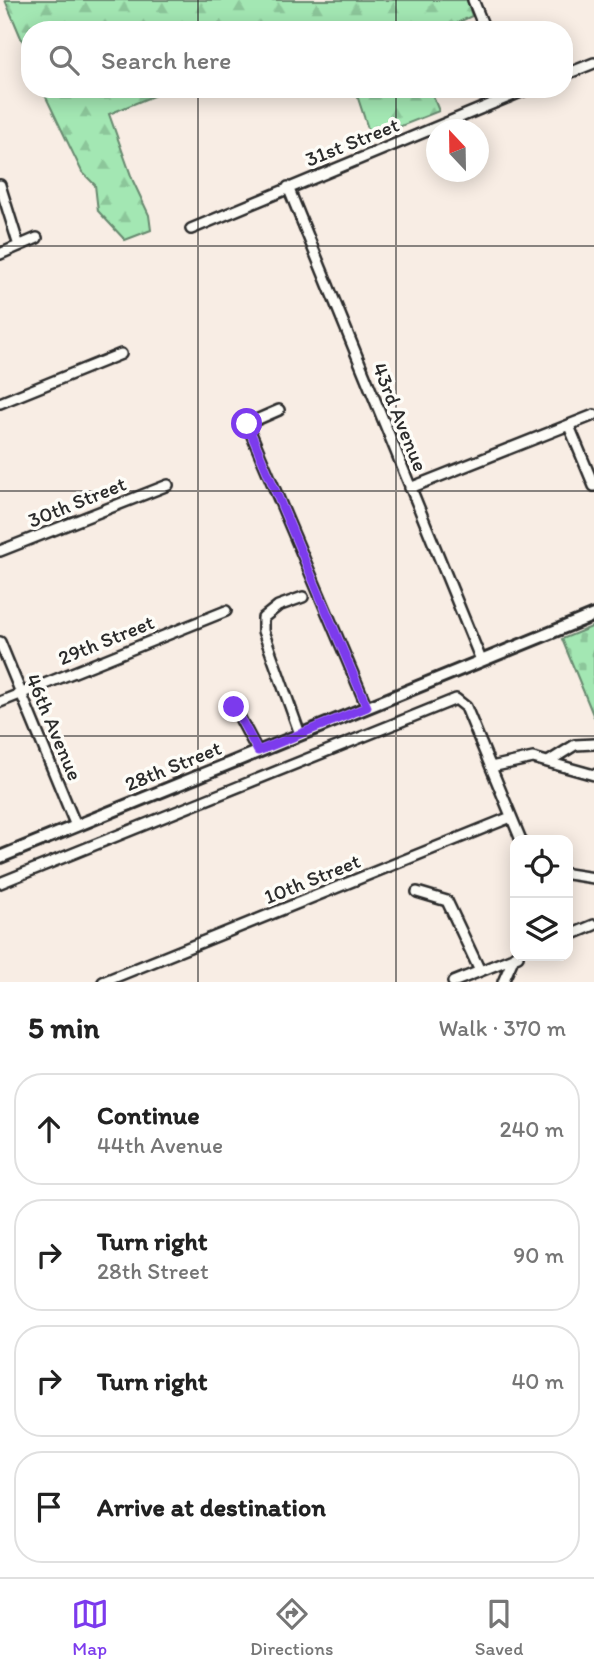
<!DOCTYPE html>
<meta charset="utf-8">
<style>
:root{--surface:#fff;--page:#f2f2f2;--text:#222;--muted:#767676;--line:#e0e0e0;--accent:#7c3aed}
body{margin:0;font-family:Itim,sans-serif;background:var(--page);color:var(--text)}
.controls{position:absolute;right:21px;bottom:21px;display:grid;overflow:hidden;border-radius:14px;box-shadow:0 4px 18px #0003}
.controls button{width:63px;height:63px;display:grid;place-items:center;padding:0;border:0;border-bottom:2px solid var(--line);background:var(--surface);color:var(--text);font:35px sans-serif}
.compass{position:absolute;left:426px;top:119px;width:63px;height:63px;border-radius:50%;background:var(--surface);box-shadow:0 4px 18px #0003;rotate:338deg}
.stop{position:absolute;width:21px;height:21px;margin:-16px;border:5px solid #7c3aed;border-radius:50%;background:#fff}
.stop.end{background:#7c3aed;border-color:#fff;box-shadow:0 2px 7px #0008}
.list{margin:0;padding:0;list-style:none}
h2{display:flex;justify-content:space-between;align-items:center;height:91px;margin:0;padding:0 28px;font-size:30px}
h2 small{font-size:23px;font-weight:400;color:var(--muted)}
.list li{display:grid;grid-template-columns:46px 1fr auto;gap:21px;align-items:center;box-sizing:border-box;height:112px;margin:0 14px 14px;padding:0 14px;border:2px solid var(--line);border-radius:28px}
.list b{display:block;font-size:26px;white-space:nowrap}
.list p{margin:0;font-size:23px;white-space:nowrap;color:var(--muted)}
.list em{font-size:23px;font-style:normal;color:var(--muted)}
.icon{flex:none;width:38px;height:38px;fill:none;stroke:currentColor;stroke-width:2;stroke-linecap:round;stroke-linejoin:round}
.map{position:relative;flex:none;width:594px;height:982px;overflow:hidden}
.search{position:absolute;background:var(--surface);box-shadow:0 4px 18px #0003;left:21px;right:21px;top:21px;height:77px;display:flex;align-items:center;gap:18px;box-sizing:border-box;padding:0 24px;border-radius:28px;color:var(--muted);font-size:26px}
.sheet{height:595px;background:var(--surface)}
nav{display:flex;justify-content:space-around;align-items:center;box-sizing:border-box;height:98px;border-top:2px solid var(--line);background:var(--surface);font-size:19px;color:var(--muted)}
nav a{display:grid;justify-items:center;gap:4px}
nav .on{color:var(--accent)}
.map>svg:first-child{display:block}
.forest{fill:url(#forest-firs);stroke:#67896f;stroke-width:2}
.cemetery{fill:url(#cemetery-stones);stroke:#67896f;stroke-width:2}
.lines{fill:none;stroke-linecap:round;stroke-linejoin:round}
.minor-casing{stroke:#2b2b2b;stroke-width:14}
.major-casing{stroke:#2b2b2b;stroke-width:16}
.minor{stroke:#fdfcf7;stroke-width:9}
.major{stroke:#fdfcf7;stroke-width:10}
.route{stroke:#7c3aed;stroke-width:9}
.grid{fill:none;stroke:#2b2b2b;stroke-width:2;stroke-opacity:0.55}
.labels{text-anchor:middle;stroke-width:7;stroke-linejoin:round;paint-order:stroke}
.street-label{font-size:21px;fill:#2b2b2b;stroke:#fdfcf7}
</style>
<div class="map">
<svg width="594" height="982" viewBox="0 0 594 982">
<defs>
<pattern id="forest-firs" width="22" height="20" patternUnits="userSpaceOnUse" patternTransform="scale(1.75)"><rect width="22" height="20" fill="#a3e7b3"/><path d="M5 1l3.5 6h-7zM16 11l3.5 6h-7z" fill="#8cc69a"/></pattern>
<pattern id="cemetery-stones" width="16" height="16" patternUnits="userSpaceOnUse" patternTransform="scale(1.75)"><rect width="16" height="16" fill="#a3e7b3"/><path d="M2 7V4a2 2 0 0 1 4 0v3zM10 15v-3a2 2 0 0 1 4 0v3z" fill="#8cc69a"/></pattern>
</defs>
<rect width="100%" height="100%" fill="#f8ede4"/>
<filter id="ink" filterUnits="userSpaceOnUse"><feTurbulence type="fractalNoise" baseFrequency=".0143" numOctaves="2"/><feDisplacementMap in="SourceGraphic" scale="14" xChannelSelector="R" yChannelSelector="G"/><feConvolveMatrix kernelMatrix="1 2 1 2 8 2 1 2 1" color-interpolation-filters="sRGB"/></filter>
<g filter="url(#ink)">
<path class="forest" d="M5 0H467L472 16 442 30H30V59Z
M42 89H170L109 114 133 181 149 215 151 230 125 240 98 211 95 185 82 172Z
M355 89H430L439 111 371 138Z"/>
<path class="cemetery" d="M594 626V717L562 639Z"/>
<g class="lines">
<g class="minor-casing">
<path id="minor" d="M473 0 485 30
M564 75 594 63
M0 185 19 246
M288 187 481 660
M191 229 528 89
M0 254 37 238
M0 403 121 354
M279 410 247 424 367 707
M569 426 594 486
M410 488 594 415
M0 551 168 485
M0 642 76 826
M0 702 226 611
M234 707 258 752
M300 734 263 631V618L278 606 303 597
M548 762 575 745 594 744
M491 767 533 758 594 775
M568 874 594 878
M0 883 456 699 466 707 521 840
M417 892 447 901 480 971
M568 936 594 925
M103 982 511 817
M453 982 518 956
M503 982 515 955"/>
</g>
<g class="major-casing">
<path id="major" d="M0 857 594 615"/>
</g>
<use href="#minor" class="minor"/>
<use href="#major" class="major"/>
</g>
</g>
<g class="lines" filter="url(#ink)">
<path class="route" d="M234 707 258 751 367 707 247 424"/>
</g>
<path class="grid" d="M198 0V30M396 0V30M198 89V982M396 89V982M0 246H594M0 491H594M0 736H594"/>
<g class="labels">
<g class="street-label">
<text transform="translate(352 142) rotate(-22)" y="7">31st Street</text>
<text transform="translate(400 417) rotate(68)" y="7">43rd Avenue</text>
<text transform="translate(77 502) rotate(-22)" y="7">30th Street</text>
<text transform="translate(106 640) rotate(-22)" y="7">29th Street</text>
<text transform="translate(54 727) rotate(67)" y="7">46th Avenue</text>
<text transform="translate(173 766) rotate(-22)" y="7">28th Street</text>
<text transform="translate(312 879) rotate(-22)" y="7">10th Street</text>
</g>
</g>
</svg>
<div class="controls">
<button><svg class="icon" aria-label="locate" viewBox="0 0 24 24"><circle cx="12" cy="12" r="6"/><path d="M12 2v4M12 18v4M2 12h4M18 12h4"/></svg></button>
<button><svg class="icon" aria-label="layers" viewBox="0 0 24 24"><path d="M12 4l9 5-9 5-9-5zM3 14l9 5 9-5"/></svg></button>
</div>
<svg class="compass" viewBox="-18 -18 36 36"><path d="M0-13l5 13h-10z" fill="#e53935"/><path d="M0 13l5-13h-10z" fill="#767676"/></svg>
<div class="stop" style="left:247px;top:424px"></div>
<div class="stop end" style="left:234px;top:707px"></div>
<div class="search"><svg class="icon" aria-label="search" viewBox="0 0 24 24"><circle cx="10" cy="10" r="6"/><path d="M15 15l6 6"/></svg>Search here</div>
</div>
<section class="sheet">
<h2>5 min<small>Walk · 370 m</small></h2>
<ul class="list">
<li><svg class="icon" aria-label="ahead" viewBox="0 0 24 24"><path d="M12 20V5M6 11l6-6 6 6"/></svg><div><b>Continue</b><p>44th Avenue</p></div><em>240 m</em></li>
<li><svg class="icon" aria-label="right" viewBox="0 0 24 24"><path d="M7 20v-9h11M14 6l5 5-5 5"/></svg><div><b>Turn right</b><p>28th Street</p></div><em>90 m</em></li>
<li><svg class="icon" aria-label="right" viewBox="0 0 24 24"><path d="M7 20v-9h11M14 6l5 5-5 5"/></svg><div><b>Turn right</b></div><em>40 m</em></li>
<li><svg class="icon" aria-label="arrive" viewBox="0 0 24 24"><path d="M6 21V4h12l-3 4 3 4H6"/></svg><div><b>Arrive at destination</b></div></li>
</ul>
</section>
<nav>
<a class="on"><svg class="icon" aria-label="map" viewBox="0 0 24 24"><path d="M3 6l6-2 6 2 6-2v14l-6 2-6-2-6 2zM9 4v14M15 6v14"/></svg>Map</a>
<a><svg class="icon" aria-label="directions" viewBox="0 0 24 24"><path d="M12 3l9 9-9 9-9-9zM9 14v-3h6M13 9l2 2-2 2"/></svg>Directions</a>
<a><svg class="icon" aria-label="saved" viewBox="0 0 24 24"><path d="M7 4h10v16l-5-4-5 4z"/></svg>Saved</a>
</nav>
